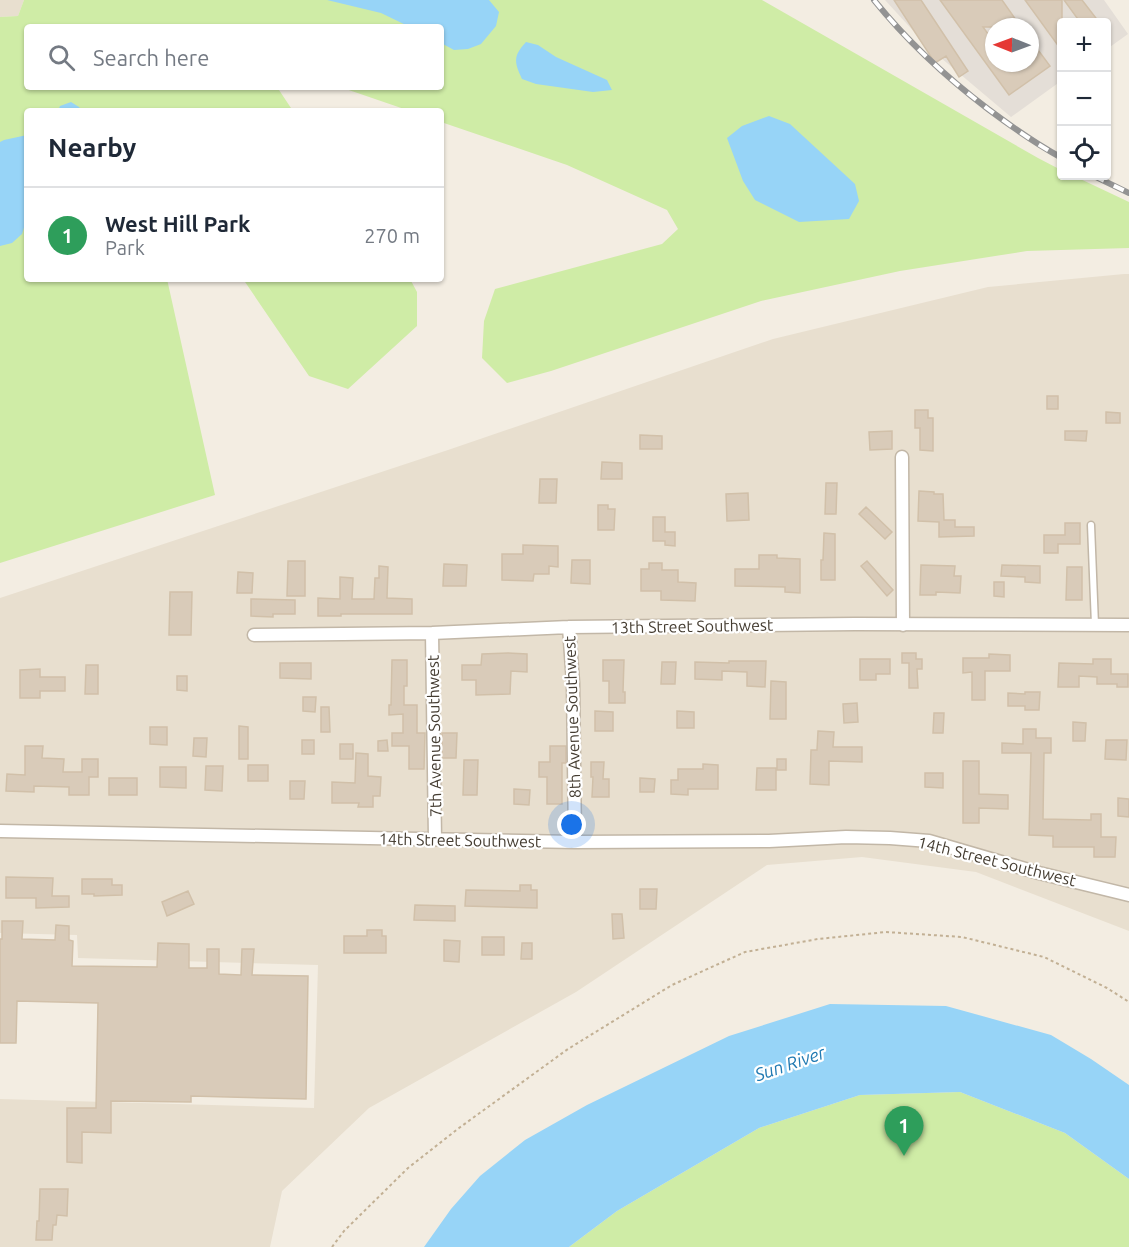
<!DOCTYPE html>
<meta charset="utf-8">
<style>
:root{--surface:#fff;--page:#f6f6f7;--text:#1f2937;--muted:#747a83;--line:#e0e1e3;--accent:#b45309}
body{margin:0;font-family:Ubuntu,sans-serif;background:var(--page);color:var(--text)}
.controls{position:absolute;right:18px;top:18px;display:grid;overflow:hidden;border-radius:6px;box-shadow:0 2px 4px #0004}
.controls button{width:54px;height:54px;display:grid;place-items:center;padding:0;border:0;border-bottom:2px solid var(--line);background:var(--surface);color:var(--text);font:30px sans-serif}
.compass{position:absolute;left:985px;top:18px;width:54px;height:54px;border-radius:50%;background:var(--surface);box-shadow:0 2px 4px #0004;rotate:271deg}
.you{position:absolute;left:572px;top:825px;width:21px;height:21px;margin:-15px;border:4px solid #fff;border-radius:50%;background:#1a73e8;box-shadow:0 0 0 9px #1a73e833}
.badge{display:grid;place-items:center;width:39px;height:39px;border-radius:50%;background:var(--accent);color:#fff;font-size:20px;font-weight:700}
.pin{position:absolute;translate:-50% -50px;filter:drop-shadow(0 2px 3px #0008)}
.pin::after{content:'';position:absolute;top:32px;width:21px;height:18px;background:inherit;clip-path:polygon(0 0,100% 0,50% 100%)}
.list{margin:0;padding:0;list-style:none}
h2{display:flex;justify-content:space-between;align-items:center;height:78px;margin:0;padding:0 24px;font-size:26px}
h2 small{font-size:20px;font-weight:400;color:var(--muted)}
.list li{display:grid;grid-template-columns:39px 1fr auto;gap:18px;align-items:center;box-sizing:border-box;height:96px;padding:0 24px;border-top:2px solid var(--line)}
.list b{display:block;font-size:22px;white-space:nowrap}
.list p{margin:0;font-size:20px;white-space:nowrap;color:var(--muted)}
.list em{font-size:20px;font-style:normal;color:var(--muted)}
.icon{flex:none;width:33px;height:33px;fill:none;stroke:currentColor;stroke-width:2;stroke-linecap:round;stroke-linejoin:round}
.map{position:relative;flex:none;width:1129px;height:1247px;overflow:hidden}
.search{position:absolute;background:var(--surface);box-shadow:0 2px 4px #0004;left:24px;top:24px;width:420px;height:66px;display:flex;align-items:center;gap:15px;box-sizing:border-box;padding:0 21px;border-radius:6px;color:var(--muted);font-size:22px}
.panel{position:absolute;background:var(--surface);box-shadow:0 2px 4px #0004;left:24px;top:108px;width:420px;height:174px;border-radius:6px}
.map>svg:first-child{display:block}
.residential{fill:#e8dfcf}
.industrial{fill:#e4ded7;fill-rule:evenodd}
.green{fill:#cfeca6}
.water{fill:#97d4f7}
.building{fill:#d9cbb9;stroke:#d1c0a9;stroke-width:1.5}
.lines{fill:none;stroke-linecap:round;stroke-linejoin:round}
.service-casing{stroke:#c2b7a7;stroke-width:9}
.minor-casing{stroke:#c2b7a7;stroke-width:15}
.path{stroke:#c2b094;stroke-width:2;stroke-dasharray:3 3;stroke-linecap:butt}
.service{stroke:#fff;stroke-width:6}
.minor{stroke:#fff;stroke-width:12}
.rail-casing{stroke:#939393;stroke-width:6}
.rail{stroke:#fff;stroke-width:4;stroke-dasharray:11;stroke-linecap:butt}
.labels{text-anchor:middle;stroke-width:4.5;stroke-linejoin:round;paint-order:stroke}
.street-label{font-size:16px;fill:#453d32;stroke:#fff}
.water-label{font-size:18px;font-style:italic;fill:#217ab2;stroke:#fff}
</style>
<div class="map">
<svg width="1129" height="1247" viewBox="0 0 1129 1247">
<rect width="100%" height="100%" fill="#f3ede2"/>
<path class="residential" d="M0 0H24L18 16 0 17Z
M1124 274H1129V931L976 872 862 857 767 865 576 992 369 1108 282 1191 270 1247H0V1099L314 1108 318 965 78 958 77 935 0 933V598L448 450 773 339 988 287Z"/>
<path class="industrial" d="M885 0H1104L1128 34 1107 49 1106 22H1062L1061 81 1011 117 928 47ZM994 27H1030V63H994Z"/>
<path class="green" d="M24 0H762L1038 158 1061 170 1062 176H1074L1129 202V248L1027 251 900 271 761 301 551 371 507 383 482 358 484 321 495 289 662 244 678 229 667 210 567 165 441 122V111H410L340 87H441V27H27V87H277L293 111H27V279H167L215 495 0 563V17L18 16Z
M243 279H410L417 292V326L348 389 309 376Z
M960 1092 1065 1133 1129 1179V1247H569L617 1211 759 1128 860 1095Z"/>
<path class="water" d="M327 0H489L499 12 496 26 481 44 468 49 454 50 441 43V27H410L381 13Z
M526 42 538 45 556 57 607 80 612 90 593 92 536 84 522 79C514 62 513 56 526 42Z
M71 102 79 107 82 111H58L60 106Z
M769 116 790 124 855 184 859 201 849 219 799 222 755 200 743 181 727 138 742 126Z
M27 135V218L22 234 12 243 0 246V142L4 140Z
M830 1004 946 1006 1051 1035 1091 1059 1129 1085V1179L1065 1133 960 1092 860 1095 759 1128 617 1211 569 1247H424L451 1209 480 1176 525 1140 587 1105 729 1036Z"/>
<path class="building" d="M894 0H921L968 71 959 77 946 56 935 63Z
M940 0H1002L1021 27H983L994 42V63H1030V39L1050 66 1009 95Z
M1025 0H1062V51Z
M1064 0H1082L1099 22H1080Z
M1047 396H1058V409H1047Z
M915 410H928V418H933V451L920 450V428H915Z
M1106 412 1120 413V423H1106Z
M892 431V449L870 450 869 432Z
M1065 431H1087L1086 441 1065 440Z
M640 435 662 436V449H640Z
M602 462 622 463V479H601Z
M540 479H557L556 503H539Z
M826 483H837L836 514H825Z
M919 491 934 492V494H943L944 520H955V527H974V536L939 537V522L918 521Z
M748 493 749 520 727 521 726 494Z
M598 505H608V509H615L614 530H598Z
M866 507 892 532 885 539 859 514Z
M653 517H665V532H675V546L665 545V541H653Z
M1065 523H1080V544H1058V553H1044V535H1065Z
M824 533 835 534V580H821V560H823Z
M523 545 558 546V567L549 566V574H534L533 581 502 580V554H523Z
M759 555H777V558L800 559V593L785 592V587L735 586V569H759Z
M572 560H590V584L571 583Z
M288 561H305V596H287Z
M867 561 893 590 887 596 861 566Z
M649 563H662V570H678V582L696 583 695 601 661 600V591H641V569H649Z
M444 564 467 565 466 586H443Z
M921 565 955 566 954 576H961L960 593 936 592V595H920Z
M1002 565 1040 566V583L1025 582V577L1001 576Z
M379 566 388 567 387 598 412 599V614H341V616H318V598L340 599V577L353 578 352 599H374L375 578H379Z
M1067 567H1082V600H1066Z
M238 572 253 573 252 593H237Z
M994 582H1004V597L994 596Z
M170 592H192L191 635H169Z
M251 599 295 600V614H273V617L251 616Z
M508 653 527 654V672L511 671 510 694 476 695V680H462V665H481L482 654Z
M902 653H916V659H922V669H917L918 688H909V663H902Z
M989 654 1010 655V671H985V700H972V672L963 673V658H989Z
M860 659H890V674H876V680H860Z
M1093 659H1111V674H1128V687H1117V684H1097V677L1079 676V687H1058L1059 663 1093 664Z
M392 660H407V686H404V705H417V733H425L424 769H409V746H392V733H403V714L389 715V705H391Z
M603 660H624L623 692H625V703H609V681H603Z
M729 661H766L765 687 747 686V672L722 671V680L695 679V662L729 663Z
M662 662H676L675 684H661Z
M280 663H311V679L280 678Z
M86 665H98V694H85Z
M40 669V677H65V691H40V698H20V670Z
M177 676H187V691L177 690Z
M771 681 786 682V719H770Z
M1025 692H1040L1039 710H1025V706H1008V693L1025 694Z
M303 697H316L315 712 303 711Z
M857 703 858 722 844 723 843 704Z
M321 707H329L330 732H321Z
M595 711 613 712V731H595Z
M677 711 694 712V728H677Z
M934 713H944L943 733H933Z
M1073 722 1086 723 1085 741H1073Z
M239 726 248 727V759H239Z
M150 727H167V745L150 744Z
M1023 729H1036V738H1051V753H1044L1043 819 1091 820V814H1101V837H1116L1115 857H1094V847H1053V836L1029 835 1031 753H1002V743L1023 744Z
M818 731 834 732 833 747H862V762L829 761V785L810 784 811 750H817Z
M442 733H457L456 758H442Z
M194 738H207L206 757 193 756Z
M302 740H314V754H302Z
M387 740 388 751H378V741Z
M1106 740H1127L1126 760 1105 759Z
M340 744H353V759H340Z
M25 746H43L42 758 64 759 63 772H82V759H98V777H89V795H69V787L34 786V792L6 791 7 774 25 775Z
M550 746H566V763H562V804H547V777H539V762H550Z
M356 753 368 754V776L381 777 380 796H373V807H358L359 803H332V782L355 783Z
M777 759H786V770H777Z
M464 760H478L477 795H463Z
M963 761H979V794L1008 795V809L979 808V823H963Z
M591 762H604L603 779H609V797H592L593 777H591Z
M703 764 718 765V789H688V795L671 794V780H678V769H703Z
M248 765H268V781H248Z
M206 766H223L222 791 205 790Z
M160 767H186V788L160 787Z
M757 768H776V790H756Z
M925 773H943V788L925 787Z
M109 778H137V795H109Z
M640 778 655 779 654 792H640Z
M290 781H305L304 799H290Z
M514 789 530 790 529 805 514 804Z
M1118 798 1129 799V817L1118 816Z
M6 877 53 878 52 896H69V907L36 908V898H6Z
M82 879H112V885H122V895L94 896V894H82Z
M520 885H531V890H537V908L465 906 466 890 520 891Z
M640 889H657L656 909H640Z
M188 891 194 904 167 916 162 902Z
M415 905 455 906V921L414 920Z
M612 914H622L624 938 613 939Z
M2 921H23L22 939 55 940 56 925 69 926V940L73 941 72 966 157 967 158 943 189 944V968H207V949H219V974L241 975 242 949H254L252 975 308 976 306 1099 191 1096V1102L111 1101V1133L82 1132V1163L67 1162V1108H96L98 1003 17 1001 16 1043H0V939H2Z
M367 930H382V936H386V953H344V936H367Z
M482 937H504V955H482Z
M444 940 460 941 459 962 444 961Z
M522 943H532V959H521Z
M40 1189H68L67 1216 57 1215 56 1225H53L52 1240H36L37 1221H39Z"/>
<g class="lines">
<g class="service-casing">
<path id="service" d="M1091 525 1095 625"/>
</g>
<g class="minor-casing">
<path id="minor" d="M902 457 903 625
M569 627 573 683 575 842
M432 633 435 839
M254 635 432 633 569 627 855 624 1129 625
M0 831 575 842 769 841 846 837 890 838 929 841 1039 873 1129 895"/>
</g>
<path class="path" d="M332 1247 344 1231 408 1168 459 1128 568 1049 672 985 745 952 818 939 886 932 962 937 1044 957 1107 988 1129 1002"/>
<use href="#service" class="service"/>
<use href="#minor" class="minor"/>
<g class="rail-casing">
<path id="rail" d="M874 0C907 41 946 77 988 109 1012 127 1036 144 1062 158
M1094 176 1129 193"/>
</g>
<use href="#rail" class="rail"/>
</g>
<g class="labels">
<g class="street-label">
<text transform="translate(692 626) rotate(-1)" y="6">13th Street Southwest</text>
<text transform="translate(572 717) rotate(-92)" y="6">8th Avenue Southwest</text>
<text transform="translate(434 736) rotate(-91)" y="6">7th Avenue Southwest</text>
<text transform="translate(460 840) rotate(1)" y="6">14th Street Southwest</text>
<text transform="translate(997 861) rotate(14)" y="6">14th Street Southwest</text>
</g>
<g class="water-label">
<text transform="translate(790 1064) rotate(-19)" y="6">Sun River</text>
</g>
</g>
</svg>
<div class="controls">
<button>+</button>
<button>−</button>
<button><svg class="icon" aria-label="locate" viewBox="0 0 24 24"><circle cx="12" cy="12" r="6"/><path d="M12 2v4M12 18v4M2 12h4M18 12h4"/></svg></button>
</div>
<svg class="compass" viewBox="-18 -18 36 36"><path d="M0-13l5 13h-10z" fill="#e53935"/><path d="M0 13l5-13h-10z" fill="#747a83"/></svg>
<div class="you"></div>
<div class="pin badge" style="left:904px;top:1156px;background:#2e9e5b">1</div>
<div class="search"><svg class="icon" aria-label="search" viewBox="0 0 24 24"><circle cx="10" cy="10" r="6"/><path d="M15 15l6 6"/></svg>Search here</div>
<section class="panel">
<h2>Nearby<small></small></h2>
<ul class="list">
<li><span class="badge" style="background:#2e9e5b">1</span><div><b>West Hill Park</b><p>Park</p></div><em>270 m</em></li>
</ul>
</section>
</div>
